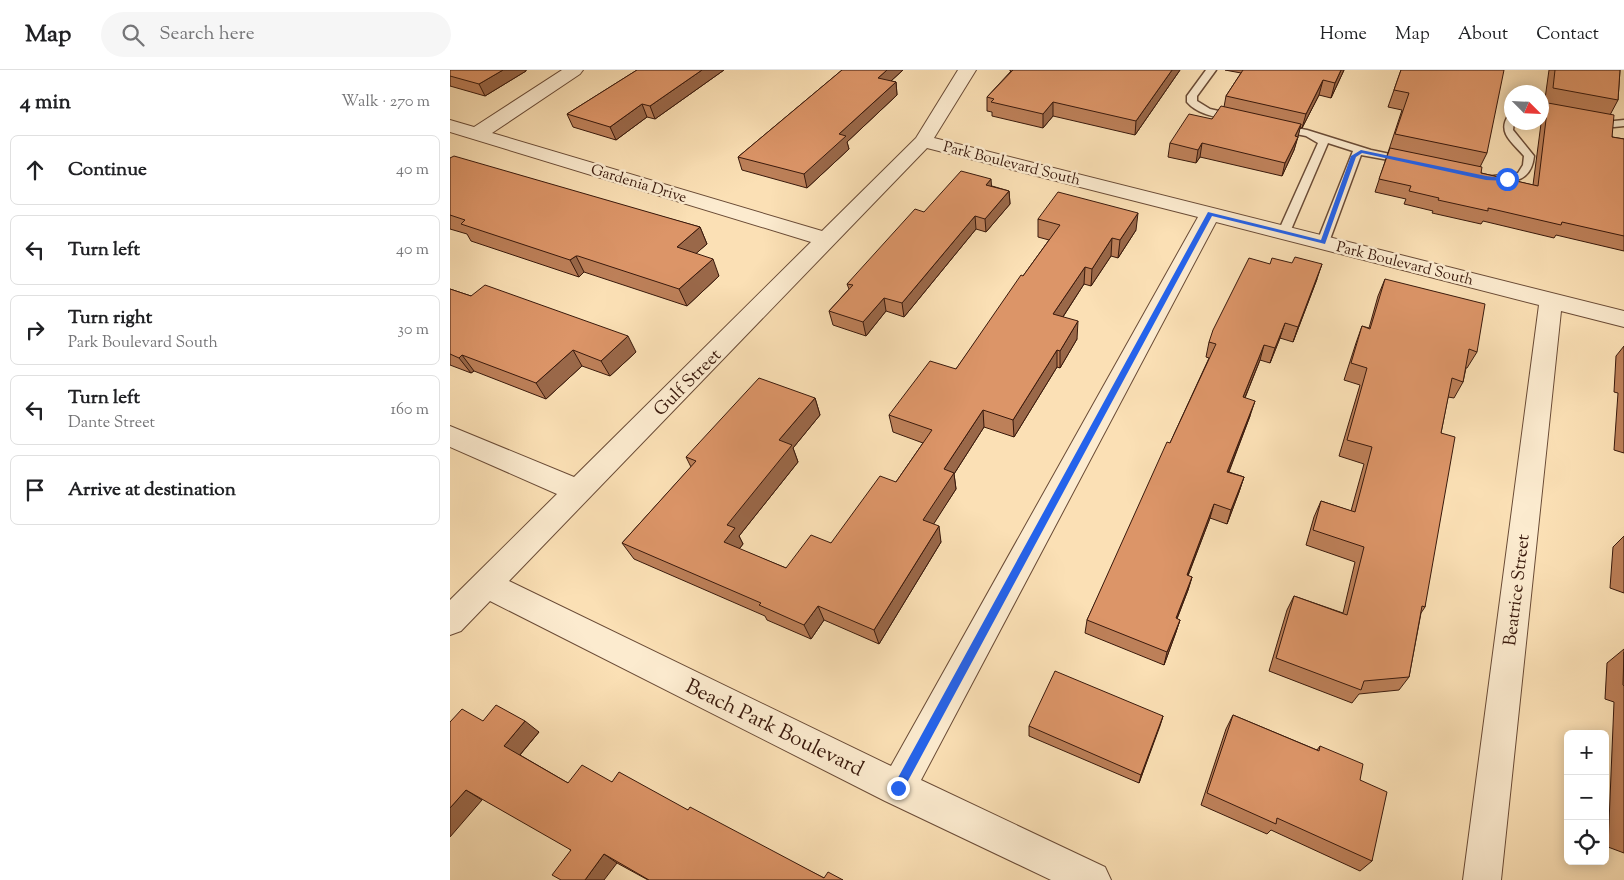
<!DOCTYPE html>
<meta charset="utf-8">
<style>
:root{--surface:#fff;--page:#f6f6f6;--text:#202124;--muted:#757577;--line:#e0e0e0}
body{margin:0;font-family:"Sorts Mill Goudy",serif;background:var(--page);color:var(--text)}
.controls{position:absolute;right:15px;bottom:15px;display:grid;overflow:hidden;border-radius:8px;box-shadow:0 2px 12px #0003}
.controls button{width:45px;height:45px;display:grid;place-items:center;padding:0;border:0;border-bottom:1px solid var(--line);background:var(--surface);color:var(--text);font:25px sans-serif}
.compass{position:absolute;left:1054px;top:15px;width:45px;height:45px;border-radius:50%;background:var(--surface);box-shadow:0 2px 12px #0003;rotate:114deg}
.stop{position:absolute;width:15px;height:15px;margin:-11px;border:4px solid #2563eb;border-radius:50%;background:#fff}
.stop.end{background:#2563eb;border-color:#fff;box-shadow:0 1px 5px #0008}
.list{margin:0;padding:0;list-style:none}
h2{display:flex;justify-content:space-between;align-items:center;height:65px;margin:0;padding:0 20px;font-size:21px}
h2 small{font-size:16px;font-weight:400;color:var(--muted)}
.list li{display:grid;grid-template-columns:32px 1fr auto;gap:15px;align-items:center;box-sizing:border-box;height:70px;margin:0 10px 10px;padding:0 10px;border:1px solid var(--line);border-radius:8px}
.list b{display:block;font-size:19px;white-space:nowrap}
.list p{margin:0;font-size:16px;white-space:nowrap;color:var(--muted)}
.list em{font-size:16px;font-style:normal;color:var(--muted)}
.icon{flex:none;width:28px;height:28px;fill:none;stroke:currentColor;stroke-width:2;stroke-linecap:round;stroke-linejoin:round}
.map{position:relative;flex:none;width:1174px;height:810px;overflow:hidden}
header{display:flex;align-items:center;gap:30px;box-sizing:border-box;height:70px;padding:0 25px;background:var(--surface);border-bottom:1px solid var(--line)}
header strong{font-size:24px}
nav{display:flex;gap:28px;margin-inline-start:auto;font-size:18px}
.search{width:350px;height:45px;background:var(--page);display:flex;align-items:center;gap:12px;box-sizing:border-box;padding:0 18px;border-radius:28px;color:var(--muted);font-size:19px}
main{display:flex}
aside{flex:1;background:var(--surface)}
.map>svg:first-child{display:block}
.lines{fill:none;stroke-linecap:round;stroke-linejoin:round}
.service-casing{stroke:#6a4b36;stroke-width:3}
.minor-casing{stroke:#6a4b36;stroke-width:2}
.service{fill:#fcebcf;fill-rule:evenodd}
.minor{fill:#fcebcf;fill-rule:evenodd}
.wall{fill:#bd8059;stroke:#39190c}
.shaded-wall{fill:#9a6849;stroke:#39190c}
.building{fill:#dc9568;stroke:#39190c}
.route{fill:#2563eb}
.labels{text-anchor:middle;stroke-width:5;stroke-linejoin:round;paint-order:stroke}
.far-street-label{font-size:15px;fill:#39190c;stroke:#fcebcf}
.street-label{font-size:18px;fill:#39190c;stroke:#fcebcf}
.near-street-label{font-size:21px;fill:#39190c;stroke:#fcebcf}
</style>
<header>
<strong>Map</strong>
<div class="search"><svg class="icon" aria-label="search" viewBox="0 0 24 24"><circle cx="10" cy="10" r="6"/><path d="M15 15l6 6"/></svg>Search here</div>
<nav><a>Home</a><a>Map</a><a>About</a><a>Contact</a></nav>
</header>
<main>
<aside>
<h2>4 min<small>Walk · 270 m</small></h2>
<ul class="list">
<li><svg class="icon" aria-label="ahead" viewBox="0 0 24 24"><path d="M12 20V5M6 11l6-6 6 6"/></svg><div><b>Continue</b></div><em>40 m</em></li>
<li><svg class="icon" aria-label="left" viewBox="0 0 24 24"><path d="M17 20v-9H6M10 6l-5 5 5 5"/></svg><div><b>Turn left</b></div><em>40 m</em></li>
<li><svg class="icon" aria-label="right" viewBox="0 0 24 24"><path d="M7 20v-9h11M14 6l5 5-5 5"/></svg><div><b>Turn right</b><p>Park Boulevard South</p></div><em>30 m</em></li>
<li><svg class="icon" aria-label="left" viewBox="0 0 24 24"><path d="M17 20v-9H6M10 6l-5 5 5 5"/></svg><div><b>Turn left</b><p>Dante Street</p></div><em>160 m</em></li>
<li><svg class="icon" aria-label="arrive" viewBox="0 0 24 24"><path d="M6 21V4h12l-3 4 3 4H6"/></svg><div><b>Arrive at destination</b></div></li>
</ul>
</aside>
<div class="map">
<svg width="1174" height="810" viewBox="0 0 1174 810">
<rect width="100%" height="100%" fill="#fbe0b5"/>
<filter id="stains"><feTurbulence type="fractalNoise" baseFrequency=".004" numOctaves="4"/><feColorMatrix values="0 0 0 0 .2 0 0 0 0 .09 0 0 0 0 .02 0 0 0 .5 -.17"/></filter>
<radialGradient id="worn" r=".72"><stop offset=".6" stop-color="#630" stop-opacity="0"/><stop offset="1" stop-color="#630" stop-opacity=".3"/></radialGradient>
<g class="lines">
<g class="service-casing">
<path id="service" d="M756 0H766L747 26V31L760 39 790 46V50L786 51C769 47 749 46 737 32V26Z
M1062 45V52H1064L1063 60 1084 86C1082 104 1073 111 1055 112 1049 112 1042 113 1035 111L1034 109 1035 107 1068 103 1073 95 1074 86C1063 73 1047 63 1058 46Z
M1145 48 1164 51 1174 50V56L1164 57 1141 53 1140 51Z
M830 55 857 60 921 80 959 88 960 90 955 93 911 85 879 172 873 176 867 172 903 81 878 73 840 162 838 164H830L828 162 868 73 856 66 826 60 825 58Z"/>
</g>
<g class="minor-casing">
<path id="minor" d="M112 0H133L130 4 42 63 372 161 466 68 508 0H526L484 68 1174 241V257L1111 241 1051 810H1013L1089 235 766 152 471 710 655 797 661 810H601L435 731 40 531 11 561 0 565V530L107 424 0 377V356L124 407 361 172 0 62V50L24 57ZM477 78 748 147 441 696 59 511Z"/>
</g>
<use href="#service" class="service"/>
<use href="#minor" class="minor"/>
</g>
<path class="wall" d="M0 0H76V1L35 26 0 16Z
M187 0H274L205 49 197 47 166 70 123 57 117 44Z
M392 0H453L441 11 446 12 447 25 397 72 399 79 357 118 292 100 288 87Z
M560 0H730L685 65 603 46 593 58 542 46V42L537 41V27L561 1H560Z
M775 0H894L881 28 869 25 852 58H850L844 80 832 106 750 87 746 93 718 87 720 73 762 49 774 37 776 26 791 3Z
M951 0 1037 83 1030 97 1031 103 1083 115 1092 46 1097 37 1094 36 1099 0H1170L1168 30 1160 45 1162 67 1174 69V181L1106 165 1104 168 1033 151 1031 154 982 143 983 141 954 134 956 129 925 122 952 40 938 37Z
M0 88 250 157 257 174 246 183 269 206 237 236 137 203 134 202 129 207 21 171 17 164 0 159Z
M542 116 559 121 560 134 536 162 526 159 454 247 436 241 416 266 383 255 379 241 399 219 397 214 474 142Z
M588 149 686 160 668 188 661 186 641 216 634 214 613 247 627 269 610 298 607 297 564 367 534 357 504 404 506 419 483 454 491 472 429 574 374 550 361 569 317 550 315 546 184 489 172 473 241 397 236 387 365 328 370 345 343 378 348 392 289 466 293 474 289 479 336 498 381 473 446 412 473 373 443 362 439 345 506 299 599 170 588 167Z
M867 209 843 272 830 268 820 293 810 290 795 328 800 346 779 402 794 407 789 422 777 454 760 448 738 506 742 507 738 520 727 549 730 550 726 562 714 595 635 563 637 550 720 373 759 288 756 287 759 272Z
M935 209 1027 282 1017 298H1016L1013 312 1004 328 998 327 991 363 975 537 971 543 959 607 949 620 909 624 902 633 819 601 837 540 844 526 893 543 905 492 856 475 864 447 871 431 901 441 914 394 889 386 910 315 894 310 906 273 912 256 919 258 928 226Z
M0 219 21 226 186 282 160 306 132 296 96 329 24 301 21 303 0 295Z
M1174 276V383L1164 380 1168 323 1164 322 1166 286Z
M1174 466V523L1160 518 1163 477Z
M1174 579V783L1158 777 1164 632 1155 629 1157 593Z
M783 645 867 680 870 676 910 710 922 791 910 801 821 760 817 764 751 735 776 659Z
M713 646 689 713 579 666V656Z
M33 651 89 662 70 685 118 713 162 712 238 740 374 808 393 810H198L167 793 121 781Z"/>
<path class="shaded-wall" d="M53 0H76V1L35 26 29 14Z
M252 0H274L205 49 200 36Z
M437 0H453L430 21 428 8Z
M722 0H730L685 65 686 51Z
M891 0H894L881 28 885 13Z
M873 10 869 25 852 58 856 44Z
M446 12 447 25 397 72 399 79 357 118 354 104 389 64Z
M603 32V46L593 58V44Z
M192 34 197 47 166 70 160 57Z
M851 54 848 67 845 66Z
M848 67 844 80 832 106 835 93Z
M752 73 750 87 746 93 748 80Z
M541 109 542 122 536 115Z
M559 121 560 134 536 162 535 149Z
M688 143 686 160 668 188 670 170Z
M525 146 526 159 454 247 452 233Z
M250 157 257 174 234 194 227 177Z
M662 168 661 186 641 216 642 199Z
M126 186 134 202 129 207 120 190Z
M263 189 269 206 237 236 229 219Z
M872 194 867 209 843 272 848 257Z
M635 197 634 214 603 262V244Z
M434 228 436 241 416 266 413 252Z
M628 251 627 269 610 298V281Z
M835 253 830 268 820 293 825 278Z
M178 266 186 282 160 306 151 291Z
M814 275 810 290 789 342 793 327Z
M123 280 132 296 96 329 86 313Z
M607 280V297L564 367 563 350Z
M12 285 24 301 21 303 9 288Z
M365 328 370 345 343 378 348 392 289 466 293 474 282 488 274 472 277 455 329 370Z
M805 331 800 346 773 416 777 402Z
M533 340 534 357 504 404 506 419 476 466 473 450 494 399Z
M794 407 789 422 777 454 781 440Z
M764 434 760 448 733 518 737 505Z
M489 456 491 472 429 574 424 560Z
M742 507 738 520 722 561 726 548Z
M368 536 374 550 361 569 354 555Z
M730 550 726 562 714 595 717 582Z
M713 646 710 656 689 713 691 705Z
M75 651 89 662 68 687 54 676Z
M16 720 32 730 0 767V738Z
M154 784 167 793 154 810H135Z"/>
<path class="building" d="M0 0H53L29 14 0 6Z
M187 0H252L200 36 192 34 160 57 117 44Z
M392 0H437L428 8 446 12 389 64 396 66 354 104 288 87Z
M563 0H722L686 51 603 32 593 44 541 32 544 29 537 27Z
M793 0H891L885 13 873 10 856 44 776 26Z
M951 0H1054L1037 83 945 64 959 23 944 20Z
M1105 0H1170L1168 30 1103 18Z
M1098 33 1164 45 1162 67 1174 69V166L1112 152 1111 155 1038 138V141L988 130 989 128 959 121 961 116 929 109 940 78 1032 97 1031 103 1088 116Z
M771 36 851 54 845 66 848 67 835 93 752 73 748 80 720 73 739 44 762 49Z
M4 86 250 157 227 177 263 189 229 219 128 186H126L120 190 11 154 15 150 0 145V88Z
M511 101 541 109 536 115 559 121 535 149 525 146 452 233 434 228 413 252 379 241 403 215 397 214 465 139 474 142Z
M608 122 688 143 670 170 662 168 642 199 635 197 603 244 628 251 610 281 607 280 563 350 533 340 494 399 504 403 473 450 489 456 424 560 368 536 354 555 309 535 311 533 172 473 246 391 236 387 309 308 365 328 329 370 342 375 277 455 285 458 274 472 336 498 361 465 381 473 430 406 446 412 482 360 439 345 480 291 506 299 571 205 573 206 610 155 588 149Z
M845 187 872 194 848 257 835 253 825 278 814 275 793 327 805 331 777 402 794 407 781 440 764 434 737 505 742 507 726 548 730 550 717 582 637 550 717 372 720 373 766 274 759 272 763 260 799 188 820 194 822 188 842 193Z
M935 209 1035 234 1027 282 1019 279 1013 312 1002 308 991 363 1005 367 975 537 972 536 959 607 914 611 911 620 826 588 844 526 897 545 914 477 863 460 871 431 905 442 922 377 897 370 917 298 901 293 912 256 920 259Z
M35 215 178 266 151 291 123 280 86 313 12 285 9 288 0 284V219L21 226Z
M1174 582V616L1173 615Z
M605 601 713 646 691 705 579 656Z
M46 635 75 651 54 676 118 713 132 695 162 712 169 702 238 740 240 737 374 808 378 802 393 810H199L154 784 135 810H111L102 805 121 780 16 720 0 738V652L12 639 33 651Z
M783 645 869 681 870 676 913 694 910 710 937 722 922 791 827 748 826 754 757 723Z"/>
<path class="route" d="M911 80 1036 106 1060 109 1057 111 1036 110 912 83 906 87 875 174 762 146 452 722 448 724 444 722 443 718 444 715 758 142 871 170 901 86Z"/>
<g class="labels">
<g class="far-street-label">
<text transform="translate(562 93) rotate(14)" y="5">Park Boulevard South</text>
<text transform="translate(189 113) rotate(17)" y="5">Gardenia Drive</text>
<text transform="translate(955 193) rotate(14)" y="5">Park Boulevard South</text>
</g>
<g class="street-label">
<text transform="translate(237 312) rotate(-45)" y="6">Gulf Street</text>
<text transform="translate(1066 520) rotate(-83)" y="6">Beatrice Street</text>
</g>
<g class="near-street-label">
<text transform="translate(325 657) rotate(26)" y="7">Beach Park Boulevard</text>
</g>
</g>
<rect width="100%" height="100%" filter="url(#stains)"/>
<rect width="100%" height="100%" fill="url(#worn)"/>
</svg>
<div class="controls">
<button>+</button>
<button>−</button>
<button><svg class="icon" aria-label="locate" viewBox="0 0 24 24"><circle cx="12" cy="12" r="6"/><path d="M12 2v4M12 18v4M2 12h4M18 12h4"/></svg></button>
</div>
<svg class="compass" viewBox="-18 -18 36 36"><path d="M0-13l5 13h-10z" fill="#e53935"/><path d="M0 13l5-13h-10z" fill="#757577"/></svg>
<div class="stop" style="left:1057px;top:109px"></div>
<div class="stop end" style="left:448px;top:718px"></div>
</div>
</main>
